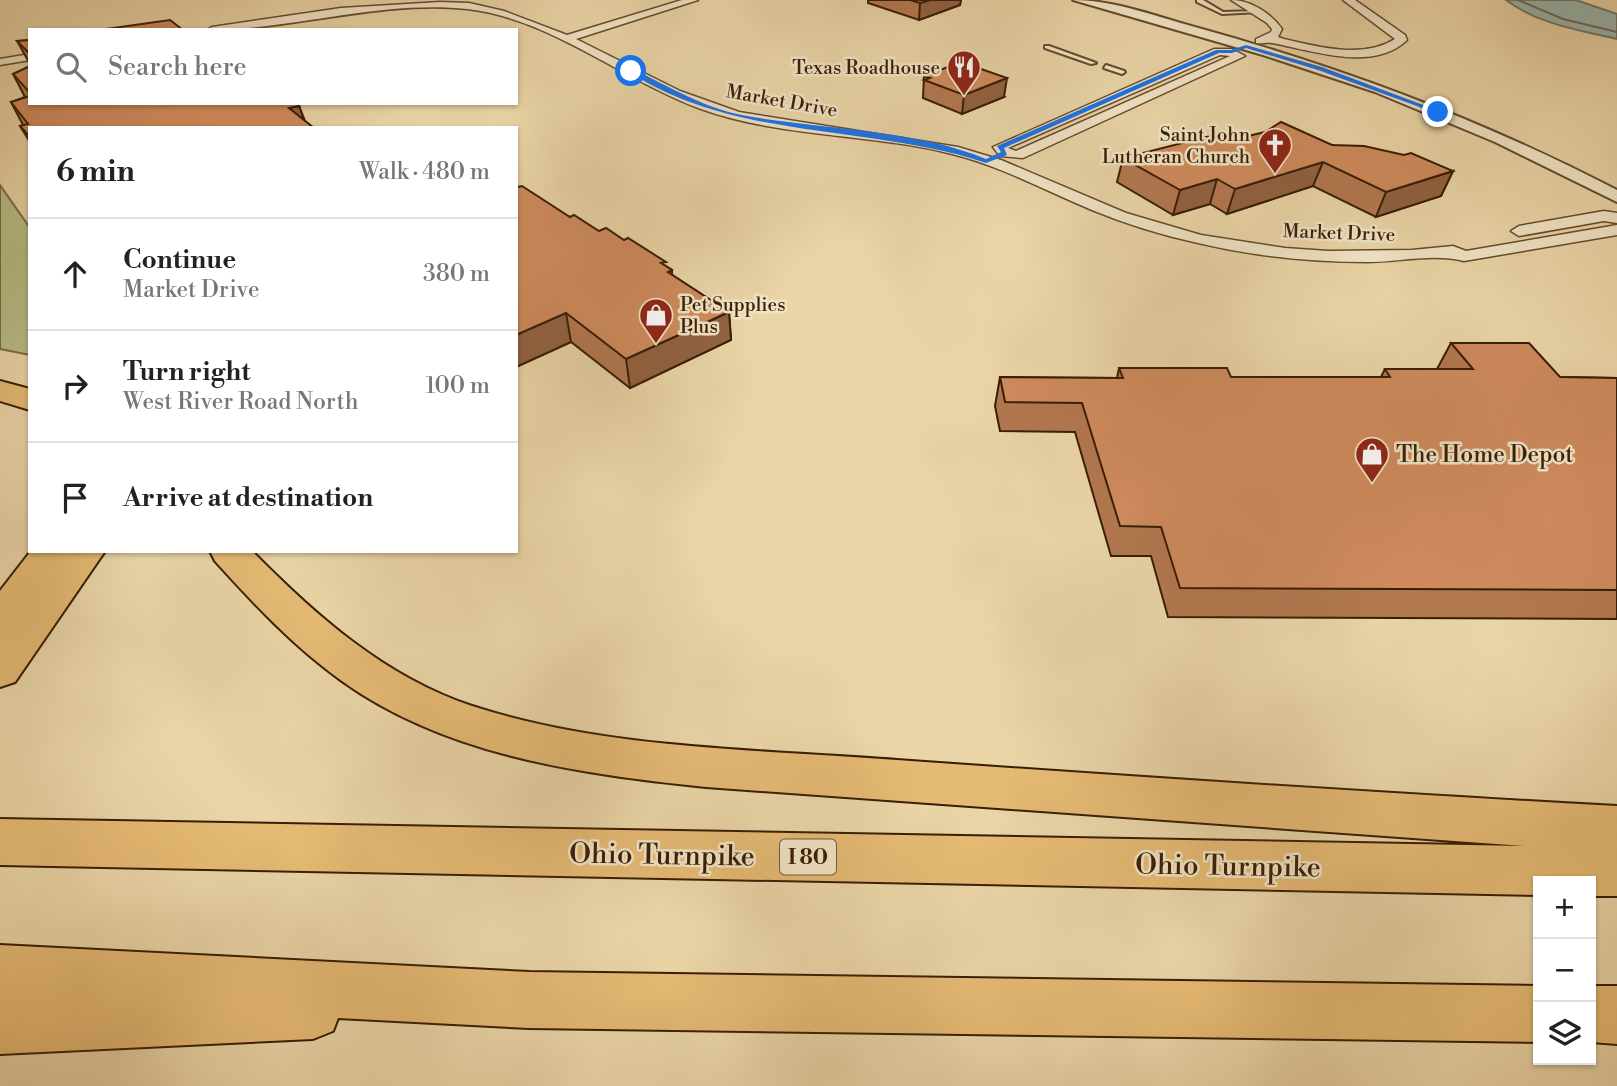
<!DOCTYPE html>
<meta charset="utf-8">
<style>
:root{--surface:#fff;--page:#f2f2f2;--text:#222;--muted:#767676;--line:#e0e0e0}
body{margin:0;font-family:"Libre Bodoni",serif;background:var(--page);color:var(--text)}
.controls{position:absolute;right:21px;bottom:21px;display:grid;overflow:hidden;border-radius:0px;box-shadow:0 2px 5px #0004}
.controls button{width:63px;height:63px;display:grid;place-items:center;padding:0;border:0;border-bottom:2px solid var(--line);background:var(--surface);color:var(--text);font:35px sans-serif}
.stop{position:absolute;width:21px;height:21px;margin:-16px;border:5px solid #1a73e8;border-radius:50%;background:#fff}
.stop.end{background:#1a73e8;border-color:#fff;box-shadow:0 2px 7px #0008}
.list{margin:0;padding:0;list-style:none}
h2{display:flex;justify-content:space-between;align-items:center;height:91px;margin:0;padding:0 28px;font-size:30px}
h2 small{font-size:23px;font-weight:400;color:var(--muted)}
.list li{display:grid;grid-template-columns:46px 1fr auto;gap:21px;align-items:center;box-sizing:border-box;height:112px;padding:0 28px;border-top:2px solid var(--line)}
.list b{display:block;font-size:26px;white-space:nowrap}
.list p{margin:0;font-size:23px;white-space:nowrap;color:var(--muted)}
.list em{font-size:23px;font-style:normal;color:var(--muted)}
.icon{flex:none;width:38px;height:38px;fill:none;stroke:currentColor;stroke-width:2;stroke-linecap:round;stroke-linejoin:round}
.map{position:relative;flex:none;width:1617px;height:1086px;overflow:hidden}
.search{position:absolute;background:var(--surface);box-shadow:0 2px 5px #0004;left:28px;top:28px;width:490px;height:77px;display:flex;align-items:center;gap:18px;box-sizing:border-box;padding:0 24px;border-radius:0px;color:var(--muted);font-size:26px}
.panel{position:absolute;background:var(--surface);box-shadow:0 2px 5px #0004;left:28px;top:126px;width:490px;height:427px;border-radius:0px}
.map>svg:first-child{display:block}
.green{fill:#b8bd87;stroke:#786d46;stroke-width:2}
.water{fill:#9ab7b0;stroke:#73796c;stroke-width:2}
.lines{fill:none;stroke-linecap:round;stroke-linejoin:round}
.shore{stroke:#696a5b;stroke-width:2}
.service-casing{stroke:#644b2e;stroke-width:4}
.minor-casing{stroke:#644b2e;stroke-width:3}
.tertiary-casing{stroke:#644b2e;stroke-width:4}
.motorway-casing{stroke:#381d06;stroke-width:4}
.service{fill:#f1e4c6;fill-rule:evenodd}
.minor{fill:#f1e4c6;fill-rule:evenodd}
.tertiary{fill:#f1e4c6;fill-rule:evenodd}
.motorway{fill:#e5ba74;fill-rule:evenodd}
.wall{fill:#b27850;stroke:#381d06;stroke-width:2}
.shaded-wall{fill:#916141;stroke:#381d06;stroke-width:2}
.building{fill:#cf8b5d;stroke:#381d06;stroke-width:2}
.route{fill:#1a73e8}
.labels{text-anchor:middle;stroke-width:5;stroke-linejoin:round;paint-order:stroke}
.far-poi-label{font-size:19px;fill:#381d06;stroke:#f1e4c6;text-anchor:end}
.far-street-label{font-size:19px;fill:#381d06;stroke:#f1e4c6}
.shield{fill:#f1e4c6;stroke:#705940;stroke-width:2}
.shield-label{font-size:21px;font-weight:bold;fill:#381d06}
.poi-label{font-size:23px;fill:#381d06;stroke:#f1e4c6;text-anchor:start}
.near-street-label{font-size:28px;fill:#381d06;stroke:#f1e4c6}
</style>
<div class="map">
<svg width="1617" height="1086" viewBox="0 0 1617 1086">
<rect width="100%" height="100%" fill="#ead5a7"/>
<filter id="stains"><feTurbulence type="fractalNoise" baseFrequency=".00286" numOctaves="4"/><feColorMatrix values="0 0 0 0 .2 0 0 0 0 .09 0 0 0 0 .02 0 0 0 .5 -.17"/></filter>
<radialGradient id="worn" r=".72"><stop offset=".6" stop-color="#630" stop-opacity="0"/><stop offset="1" stop-color="#630" stop-opacity=".3"/></radialGradient>
<path class="green" d="M0 185 30 228V355L0 349Z"/>
<path class="water" d="M1506 0H1576L1617 14V39C1578 30 1538 24 1506 0Z"/>
<g class="lines">
<path class="shore" d="M1518 0 1563 19 1617 32"/>
<g class="service-casing">
<path id="service" d="M1197 0H1203L1223 12 1257 11 1259 12 1222 14 1197 2Z
M1045 46H1049L1096 63 1091 64 1045 48Z
M1106 65 1124 71 1125 72 1122 74 1104 68Z"/>
</g>
<g class="minor-casing">
<path id="minor" d="M682 0H698L576 39 680 91 739 112 958 147 1001 160 1126 213 1201 235 1285 248 1328 251 1412 250 1453 246 1466 251 1617 225V235L1464 261C1434 253 1399 262 1367 262 1310 262 1253 256 1198 243 1162 235 1126 224 1092 210 1046 191 1001 166 952 154 870 133 782 138 701 109 624 81 550 18 467 9 380 0 294 30 207 30L212 27 341 8 440 2 469 3 504 11 567 35Z
M1231 0C1250 0 1271 13 1282 29L1278 37 1284 39C1318 47 1364 59 1395 39L1343 0H1355L1405 35 1407 40C1373 73 1311 50 1272 43 1266 42 1262 44 1256 43V39L1271 32 1272 29 1267 23Z
M1214 49H1232L1245 56 1023 158 1000 156 993 147ZM1220 55 1230 56 1016 151 1008 148Z
M30 54V60L0 65V59Z
M1604 211 1617 213V223L1604 221 1519 236 1511 231 1519 226Z"/>
</g>
<g class="tertiary-casing">
<path id="tertiary" d="M1073 0C1116 0 1160 18 1202 29 1346 69 1484 121 1617 190V202L1495 142 1375 92 1263 55Z"/>
</g>
<g class="motorway-casing">
<path id="motorway" d="M0 381 30 389V410L0 401Z
M31 551H105L15 682 0 687V591Z
M210 551H252C316 616 385 677 472 706 608 750 756 749 897 760 1137 777 1377 793 1617 806V896H1591V881H1538V895L0 865V819L1524 846 706 787C581 774 447 756 342 681 294 647 254 604 215 561Z
M0 945 529 972 1538 986V1042L529 1028 338 1018 333 1031 313 1039 0 1054Z
M1591 986H1617V1044L1591 1042Z"/>
</g>
<use href="#service" class="service"/>
<use href="#minor" class="minor"/>
<use href="#tertiary" class="tertiary"/>
<use href="#motorway" class="motorway"/>
</g>
<path class="wall" d="M868 0H961L960 5 919 20 868 3Z
M30 40V64L17 41Z
M30 66V103L299 106 305 121 30 128V142L20 126 23 125 11 102 25 97 13 74Z
M924 76 1004 97 962 114 923 98Z
M1248 136 1332 145 1453 171 1441 196 1376 217 1313 186 1227 214 1210 204 1173 215 1117 182 1123 158 1222 139Z
M570 217 666 266 672 270V275L729 312 731 340 630 388 571 342 516 367Z
M1451 343 1560 377 1617 378V619L1168 617 1151 556H1111L1075 432 1000 431 995 406 1000 377 1117 378 1119 368 1231 377H1381L1385 369H1437Z"/>
<path class="shaded-wall" d="M930 0H961L960 5 919 20 920 3Z
M1007 78 1004 97 962 114 964 95Z
M299 106 307 128 289 108Z
M1323 162 1313 186 1227 214 1235 189Z
M1453 171 1441 196 1376 217 1386 192Z
M1217 179 1210 204 1173 215 1180 190Z
M729 312 731 340 630 388 626 359Z
M566 313 571 342 516 367V335Z"/>
<path class="building" d="M910 0H930L920 3Z
M170 20 183 30H99Z
M30 40V54L17 41Z
M961 62 1007 78 964 95 924 80 930 78 924 76Z
M30 66V93L13 74Z
M30 96V103H296L299 106 289 108 314 128H30V137L20 126 28 124 11 102Z
M1281 122 1332 145 1364 146 1404 155 1411 153 1453 171 1386 192 1323 162 1235 189 1217 179 1180 190 1123 158 1206 137 1216 136 1222 139 1244 134 1248 136 1265 132Z
M516 185 518 187 522 186 570 217 574 215 599 231 606 228 624 240 628 238 666 262 661 263 672 270 668 272 729 312 626 359 566 313 516 335Z
M1451 343H1529L1560 377 1617 378V590L1180 588 1161 527 1120 526 1082 403 1005 402 1000 377 1123 378 1119 368H1227L1231 377H1390L1385 369H1473Z"/>
<path class="route" d="M1246 45 1322 67 1442 112 1436 113 1318 70 1246 48 1232 53H1219L1004 148 1007 155 986 163C870 124 733 141 628 71L633 69C668 86 704 108 742 115 821 130 912 128 986 159L1001 152 997 146 1216 50H1231Z"/>
<defs>
<g id="restaurant-pin" transform="scale(1.75)"><path d="M0 17L-7.5 6A9.5 9.5 0 1 1 7.5 6Z" fill="#8f2418" stroke="#f1e4c6"/><path d="M-5-6h1v4h1v-4h1v4h1v-4h1v5L-1.5 .5V6h-2V.5L-5-1ZM5-6V6H3V1.5H1.5Q1.5-4 5-6Z" fill="#fff"/></g>
<g id="church-pin" transform="scale(1.75)"><path d="M0 17L-7.5 6A9.5 9.5 0 1 1 7.5 6Z" fill="#8f2418" stroke="#f1e4c6"/><path d="M-1.2-6h2.4v3.5h3.3v2.4h-3.3V6h-2.4V-.1h-3.3v-2.4h3.3Z" fill="#fff"/></g>
<g id="shop-pin" transform="scale(1.75)"><path d="M0 17L-7.5 6A9.5 9.5 0 1 1 7.5 6Z" fill="#8f2418" stroke="#f1e4c6"/><path d="M-5-2.5h2.3a2.7 3.5 0 0 1 5.4 0H5L5.5 6h-11ZM-1.5-2.5h3a1.5 2.3 0 0 0-3 0Z" fill="#fff"/></g>
</defs>
<g fill-rule="evenodd">
<use href="#restaurant-pin" x="964" y="67"/>
<use href="#church-pin" x="1275" y="145"/>
<use href="#shop-pin" x="656" y="315"/>
<use href="#shop-pin" x="1372" y="454"/>
</g>
<g class="labels">
<g class="far-poi-label">
<text x="940" y="74">Texas Roadhouse</text>
<text x="1250" y="141">Saint John<tspan x="1250" dy="22">Lutheran Church</tspan></text>
<text x="680" y="311" text-anchor="start">Pet Supplies<tspan x="680" dy="22">Plus</tspan></text>
</g>
<g class="far-street-label">
<text transform="translate(782 100) rotate(10)" y="7">Market Drive</text>
<text transform="translate(1339 232) rotate(2)" y="7">Market Drive</text>
</g>
<rect class="shield" x="780" y="839.5" width="56" height="35" rx="5"/>
<g class="shield-label">
<text x="808" y="864">I 80</text>
</g>
<g class="poi-label">
<text x="1396" y="462">The Home Depot</text>
</g>
<g class="near-street-label">
<text transform="translate(662 854) rotate(1)" y="10">Ohio Turnpike</text>
<text transform="translate(1228 865) rotate(1)" y="10">Ohio Turnpike</text>
</g>
</g>
<rect width="100%" height="100%" filter="url(#stains)"/>
<rect width="100%" height="100%" fill="url(#worn)"/>
</svg>
<div class="controls">
<button>+</button>
<button>−</button>
<button><svg class="icon" aria-label="layers" viewBox="0 0 24 24"><path d="M12 4l9 5-9 5-9-5zM3 14l9 5 9-5"/></svg></button>
</div>
<div class="stop" style="left:631px;top:71px"></div>
<div class="stop end" style="left:1438px;top:112px"></div>
<div class="search"><svg class="icon" aria-label="search" viewBox="0 0 24 24"><circle cx="10" cy="10" r="6"/><path d="M15 15l6 6"/></svg>Search here</div>
<section class="panel">
<h2>6 min<small>Walk · 480 m</small></h2>
<ul class="list">
<li><svg class="icon" aria-label="ahead" viewBox="0 0 24 24"><path d="M12 20V5M6 11l6-6 6 6"/></svg><div><b>Continue</b><p>Market Drive</p></div><em>380 m</em></li>
<li><svg class="icon" aria-label="right" viewBox="0 0 24 24"><path d="M7 20v-9h11M14 6l5 5-5 5"/></svg><div><b>Turn right</b><p>West River Road North</p></div><em>100 m</em></li>
<li><svg class="icon" aria-label="arrive" viewBox="0 0 24 24"><path d="M6 21V4h12l-3 4 3 4H6"/></svg><div><b>Arrive at destination</b></div></li>
</ul>
</section>
</div>
